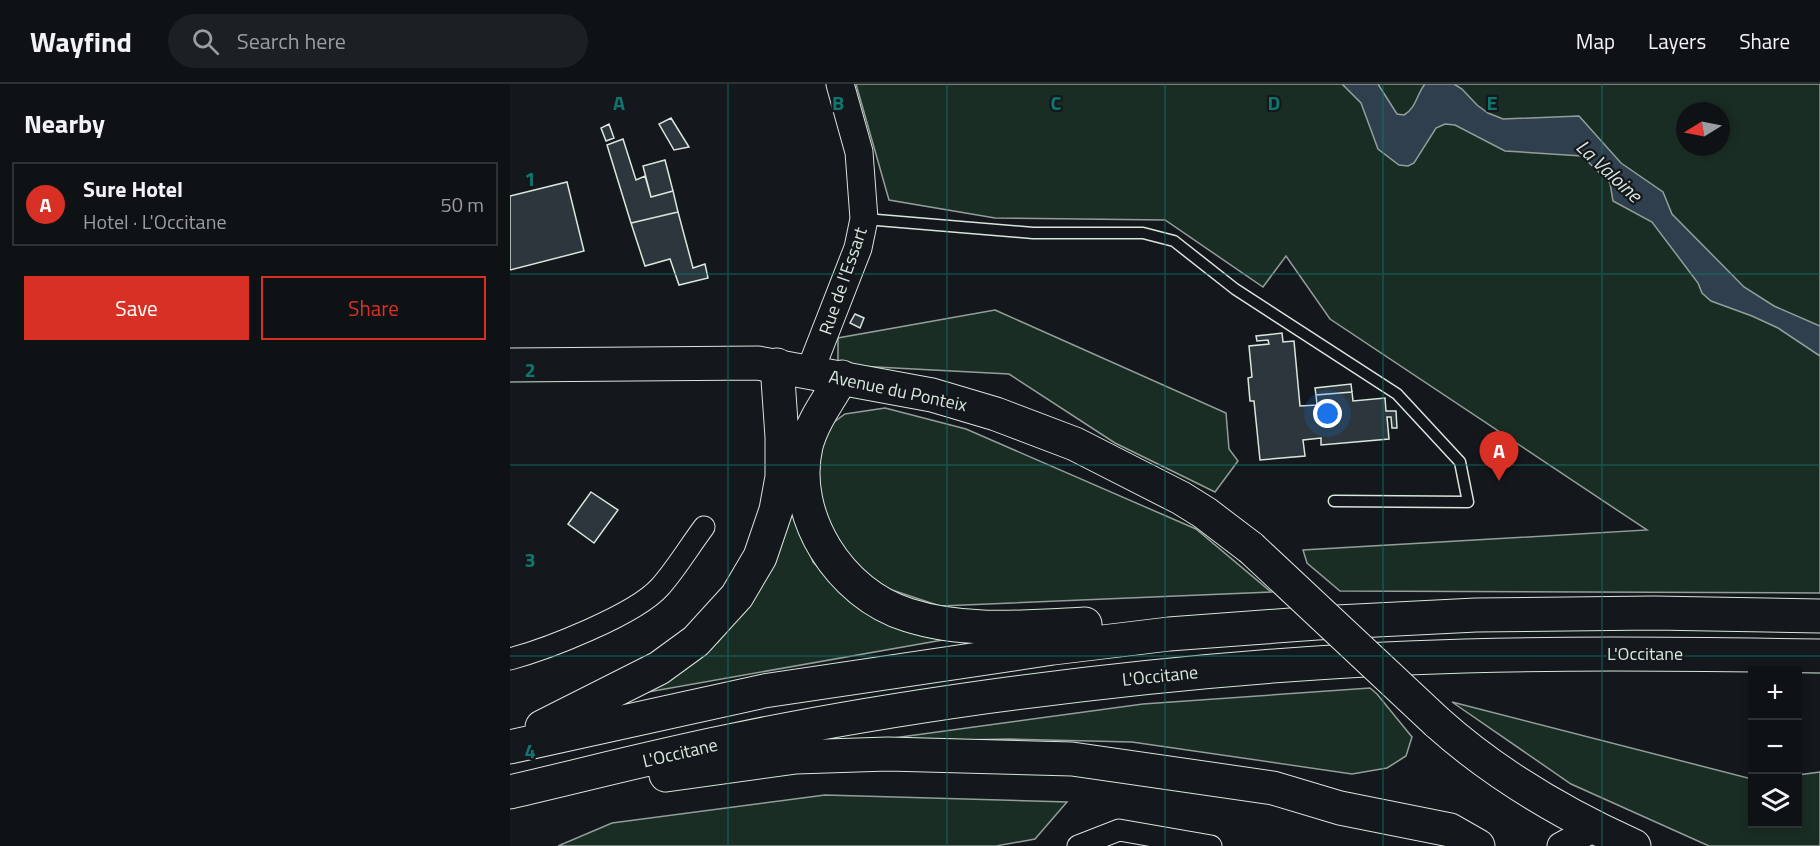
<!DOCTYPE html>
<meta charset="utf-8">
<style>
:root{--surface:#0f1215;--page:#1d2022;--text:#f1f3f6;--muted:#9b9ea0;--line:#2f3234;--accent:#d93025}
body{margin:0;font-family:"Titillium Web",sans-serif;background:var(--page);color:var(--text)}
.controls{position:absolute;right:18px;bottom:18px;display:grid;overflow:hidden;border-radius:0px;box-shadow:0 3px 9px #0003}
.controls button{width:54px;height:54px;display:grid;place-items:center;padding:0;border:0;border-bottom:2px solid var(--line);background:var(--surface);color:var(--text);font:30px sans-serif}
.compass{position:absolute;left:1166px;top:18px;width:54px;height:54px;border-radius:50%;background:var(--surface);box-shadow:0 3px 9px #0003;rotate:260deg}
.you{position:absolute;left:818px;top:330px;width:21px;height:21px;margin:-15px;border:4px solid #fff;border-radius:50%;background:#1a73e8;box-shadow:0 0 0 9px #1a73e833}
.badge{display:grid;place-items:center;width:39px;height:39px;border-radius:50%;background:var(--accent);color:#fff;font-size:20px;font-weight:700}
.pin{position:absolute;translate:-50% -50px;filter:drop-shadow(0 2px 3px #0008)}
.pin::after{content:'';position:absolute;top:32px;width:21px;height:18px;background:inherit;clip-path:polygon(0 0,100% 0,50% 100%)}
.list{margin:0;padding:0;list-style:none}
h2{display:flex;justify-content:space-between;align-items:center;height:78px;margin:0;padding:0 24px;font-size:26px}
h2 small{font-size:20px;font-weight:400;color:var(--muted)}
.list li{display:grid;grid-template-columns:39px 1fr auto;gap:18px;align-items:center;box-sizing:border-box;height:84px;margin:0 12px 12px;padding:0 12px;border:2px solid var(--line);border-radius:0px}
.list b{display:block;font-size:22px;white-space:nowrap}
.list p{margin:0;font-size:20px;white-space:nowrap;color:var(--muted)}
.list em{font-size:20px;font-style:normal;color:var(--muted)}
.actions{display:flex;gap:12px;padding:18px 24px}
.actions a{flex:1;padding:14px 0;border:2px solid var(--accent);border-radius:0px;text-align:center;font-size:21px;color:var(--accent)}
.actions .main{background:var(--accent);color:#fff}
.icon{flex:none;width:33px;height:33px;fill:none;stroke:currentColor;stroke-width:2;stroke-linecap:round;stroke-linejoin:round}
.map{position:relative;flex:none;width:1310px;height:762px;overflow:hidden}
header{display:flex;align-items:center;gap:36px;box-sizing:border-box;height:84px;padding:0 30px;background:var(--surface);border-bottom:2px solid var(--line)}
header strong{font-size:28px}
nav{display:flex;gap:33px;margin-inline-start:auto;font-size:21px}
.search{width:420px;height:54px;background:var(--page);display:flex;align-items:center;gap:15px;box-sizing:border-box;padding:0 21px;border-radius:33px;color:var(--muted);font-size:22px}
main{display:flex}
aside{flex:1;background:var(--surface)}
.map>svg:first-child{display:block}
.green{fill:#1a2d24;stroke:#939e99;stroke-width:1.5;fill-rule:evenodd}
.water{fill:#2f3f4d;stroke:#939e99;stroke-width:1.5}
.building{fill:#2c363c;stroke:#d8e6dc;stroke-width:1.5}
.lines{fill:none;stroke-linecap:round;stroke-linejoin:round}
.service-casing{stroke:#d8e6dc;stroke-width:13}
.minor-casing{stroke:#d8e6dc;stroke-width:23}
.tertiary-casing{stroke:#d8e6dc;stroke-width:29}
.primary-casing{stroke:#d8e6dc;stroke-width:35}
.motorway-casing{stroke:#d8e6dc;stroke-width:35}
.service{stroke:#14181c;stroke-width:10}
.minor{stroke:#14181c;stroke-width:21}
.tertiary{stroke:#14181c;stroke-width:27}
.primary{stroke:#14181c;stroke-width:33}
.motorway{stroke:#14181c;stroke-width:33}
.primary-bridge-casing{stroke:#d8e6dc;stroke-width:35;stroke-linecap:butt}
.primary-bridge{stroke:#14181c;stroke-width:33}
.grid{fill:none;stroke:#0f766e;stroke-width:1.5;stroke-opacity:0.55}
.labels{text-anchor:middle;stroke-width:4.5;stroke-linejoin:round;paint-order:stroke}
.street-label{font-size:18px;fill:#d8e6dc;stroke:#14181c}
.water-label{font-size:20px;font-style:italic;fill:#d8e6dc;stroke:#14181c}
.grid-label{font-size:20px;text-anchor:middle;font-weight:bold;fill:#0f766e;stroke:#14181c;stroke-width:4.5;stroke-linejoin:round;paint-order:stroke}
</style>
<header>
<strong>Wayfind</strong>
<div class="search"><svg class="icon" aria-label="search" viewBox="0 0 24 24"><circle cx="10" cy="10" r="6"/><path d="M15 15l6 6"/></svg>Search here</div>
<nav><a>Map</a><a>Layers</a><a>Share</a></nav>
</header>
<main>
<aside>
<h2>Nearby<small></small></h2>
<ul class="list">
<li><span class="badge">A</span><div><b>Sure Hotel</b><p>Hotel · L'Occitane</p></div><em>50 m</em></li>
</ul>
<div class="actions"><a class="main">Save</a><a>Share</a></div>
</aside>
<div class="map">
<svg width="1310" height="762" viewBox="0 0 1310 762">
<rect width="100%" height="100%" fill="#14181c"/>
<path class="green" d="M346 0H1310V509L830 507 797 479 793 466 1137 446 820 235 776 172 753 203 655 136 485 134 379 116ZM1175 27H1211V63H1175Z
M485 226 716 329 719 365 728 377 705 408 605 359 499 290 328 281V254Z
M375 324 456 345 686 445 761 508 430 522 382 506 350 492 307 419 309 349 335 330Z
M280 410 303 478 343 518 444 554 121 611 208 558 253 499Z
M860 604 867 610 902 653 896 672 877 684 842 690 622 658 500 655 354 658 633 620Z
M942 618 1242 695V740H1288V691L1310 688V762H1199L1061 700Z
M315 711 557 718 525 755 486 762H48L102 739Z"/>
<path class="water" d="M832 0H868L887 30 894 31C907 23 906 11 915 0H944L952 5 967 21 978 29 993 35 1069 32 1111 79 1153 108 1162 130 1234 203 1264 222 1310 242V272L1268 244 1242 232 1201 217 1192 209 1188 199 1142 138 1103 117 1100 99 1072 72 995 67 945 41 935 40 926 44 904 79 898 82 889 81 868 65 851 19Z"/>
<path class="building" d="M161 34 179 63 164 66 149 40Z
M99 40 104 54 96 57 91 44Z
M113 55 126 96 135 92 141 113 163 107 168 128 121 139 97 61Z
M155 76 163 107 141 113 133 82Z
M57 98 74 167 0 186V112Z
M168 128 183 184 195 180 198 194 169 201 160 175 135 182 121 139Z
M345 230 354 234 350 244 340 239Z
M772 249 773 258 784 257 790 322 807 321 806 311 842 308 843 317 875 314 876 327H886L887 344H882L881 333H877L879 355 811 361V354L793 356 795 372 750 376 744 317H740L738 294 742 293 739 262 759 260 758 256 747 257 746 252Z
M841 300 842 308 806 311 805 304Z
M81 408 108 426 84 459 58 440Z"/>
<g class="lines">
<g class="service-casing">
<path id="service" d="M355 135 523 149H633L664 157 725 205 887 310 950 378 958 418 824 417"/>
</g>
<g class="minor-casing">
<path id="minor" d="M0 575C37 565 125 531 150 503 166 485 179 463 194 443
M568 762 609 746 701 762"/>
</g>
<g class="tertiary-casing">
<path id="tertiary" d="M300 287 348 164 354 135 349 68 330 0
M1051 762 1084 744"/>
</g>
<g class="primary-casing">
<path id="primary" d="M0 281 248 279 422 311 486 330 565 360 671 414 695 429 741 464
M927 638C986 691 1053 730 1124 762"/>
</g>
<g class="motorway-casing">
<path id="motorway" d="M332 293C319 316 303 336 296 362 280 432 330 510 398 531 454 549 517 543 575 540
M32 643 149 584 186 557 227 512 250 473 266 426 272 393V353L267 281
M0 663 254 607 543 564 659 550 807 539 966 531 1144 529 1310 532
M156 691 286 673 378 670 562 675 763 704 830 724 940 746 968 762
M0 708C73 691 146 672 220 657 304 639 390 625 475 613 615 594 757 580 898 574 1035 568 1173 570 1310 572"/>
</g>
<use href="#service" class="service"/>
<use href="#minor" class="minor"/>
<use href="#tertiary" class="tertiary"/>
<use href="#primary" class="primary"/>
<use href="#motorway" class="motorway"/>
<g class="primary-bridge-casing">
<path id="primary-bridge" d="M741 464 927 638"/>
</g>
<use href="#primary-bridge" class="primary-bridge"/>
</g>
<path class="grid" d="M218 0V762M437 0V762M655 0V762M873 0V762M1092 0V762M0 190H1310M0 381H1310M0 572H1310"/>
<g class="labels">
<g class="street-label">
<text transform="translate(333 197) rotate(-71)" y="6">Rue de l'Essart</text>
<text transform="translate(388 307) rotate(12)" y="6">Avenue du Ponteix</text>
<text x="1135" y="576">L'Occitane</text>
<text transform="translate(650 592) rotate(-6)" y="6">L'Occitane</text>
<text transform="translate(170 669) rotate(-13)" y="6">L'Occitane</text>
</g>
<g class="water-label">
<text transform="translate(1099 87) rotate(43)" y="7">La Valoine</text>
</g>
</g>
<g class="grid-label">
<text x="109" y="26">A</text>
<text x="328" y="26">B</text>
<text x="546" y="26">C</text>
<text x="764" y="26">D</text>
<text x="982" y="26">E</text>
<text x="20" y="102">1</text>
<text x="20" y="293">2</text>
<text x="20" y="483">3</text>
<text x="20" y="674">4</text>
</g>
</svg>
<div class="controls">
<button>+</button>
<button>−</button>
<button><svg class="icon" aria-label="layers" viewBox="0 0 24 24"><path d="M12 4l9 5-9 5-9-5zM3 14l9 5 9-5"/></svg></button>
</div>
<svg class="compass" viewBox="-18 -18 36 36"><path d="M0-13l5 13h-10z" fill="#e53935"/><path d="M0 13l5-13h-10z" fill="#9b9ea0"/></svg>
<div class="you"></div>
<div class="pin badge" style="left:989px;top:397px">A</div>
</div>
</main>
